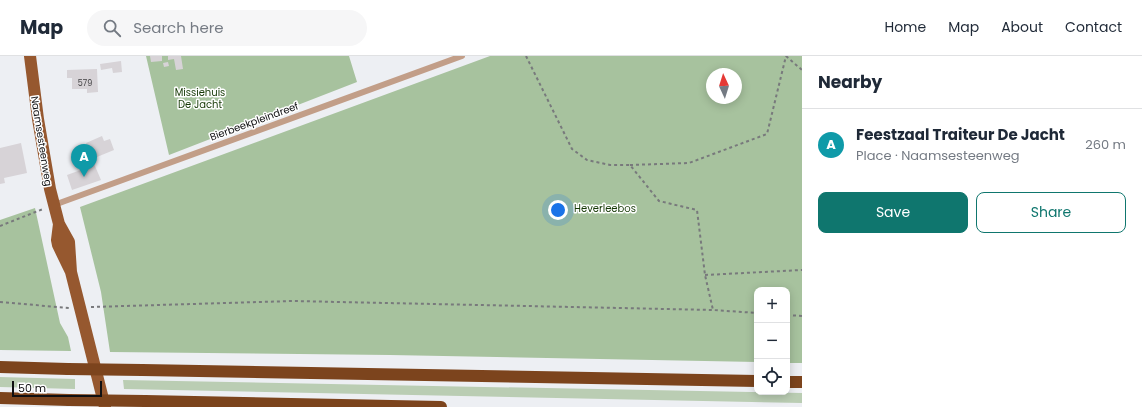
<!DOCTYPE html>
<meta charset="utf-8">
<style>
:root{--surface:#fff;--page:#f6f6f7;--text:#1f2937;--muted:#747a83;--line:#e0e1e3;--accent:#0f766e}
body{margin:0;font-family:Poppins,sans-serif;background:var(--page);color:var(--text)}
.controls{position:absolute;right:12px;bottom:12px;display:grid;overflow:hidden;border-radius:8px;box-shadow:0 2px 10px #0003}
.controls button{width:36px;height:36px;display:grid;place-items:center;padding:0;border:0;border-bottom:1px solid var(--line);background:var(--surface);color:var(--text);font:20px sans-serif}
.compass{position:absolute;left:706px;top:12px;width:36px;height:36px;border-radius:50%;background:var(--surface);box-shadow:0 2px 10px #0003;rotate:356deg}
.scale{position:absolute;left:12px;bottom:10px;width:90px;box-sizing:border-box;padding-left:4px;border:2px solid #0f0f11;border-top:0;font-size:11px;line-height:14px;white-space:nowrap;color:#0f0f11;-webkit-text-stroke:3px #fff;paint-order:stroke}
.you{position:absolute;left:558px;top:154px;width:14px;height:14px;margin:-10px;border:3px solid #fff;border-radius:50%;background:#1a73e8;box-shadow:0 0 0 6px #1a73e833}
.badge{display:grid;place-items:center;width:26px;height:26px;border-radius:50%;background:var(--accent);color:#fff;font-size:13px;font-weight:700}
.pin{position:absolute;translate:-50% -33px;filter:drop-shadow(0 1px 2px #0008)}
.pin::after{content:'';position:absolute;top:21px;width:14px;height:12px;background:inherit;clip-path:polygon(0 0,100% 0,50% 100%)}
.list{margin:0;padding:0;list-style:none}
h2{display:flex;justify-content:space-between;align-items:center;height:52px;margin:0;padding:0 16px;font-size:17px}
h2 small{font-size:13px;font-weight:400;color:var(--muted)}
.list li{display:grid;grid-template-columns:26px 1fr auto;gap:12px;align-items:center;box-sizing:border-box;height:72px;padding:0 16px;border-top:1px solid var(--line)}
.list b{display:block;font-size:15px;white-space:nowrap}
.list p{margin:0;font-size:13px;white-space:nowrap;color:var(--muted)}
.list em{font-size:13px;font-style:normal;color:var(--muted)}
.actions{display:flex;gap:8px;padding:12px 16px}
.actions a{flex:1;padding:9px 0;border:1px solid var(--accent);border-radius:8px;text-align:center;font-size:14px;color:var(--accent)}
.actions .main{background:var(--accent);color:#fff}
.icon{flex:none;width:22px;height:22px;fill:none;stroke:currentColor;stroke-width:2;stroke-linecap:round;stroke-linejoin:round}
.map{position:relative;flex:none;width:802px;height:351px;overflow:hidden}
header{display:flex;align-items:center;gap:24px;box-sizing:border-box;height:56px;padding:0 20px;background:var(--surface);border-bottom:1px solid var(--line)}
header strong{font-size:19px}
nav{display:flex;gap:22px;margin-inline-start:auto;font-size:14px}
.search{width:280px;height:36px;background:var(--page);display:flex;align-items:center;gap:10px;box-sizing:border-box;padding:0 14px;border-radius:22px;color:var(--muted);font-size:15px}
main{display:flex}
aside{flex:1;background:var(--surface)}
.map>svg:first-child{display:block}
.green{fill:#bacdb3}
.forest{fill:#a7c29e;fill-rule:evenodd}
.building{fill:#d7d3d7}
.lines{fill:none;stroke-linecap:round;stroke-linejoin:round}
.path{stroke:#78797c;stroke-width:2;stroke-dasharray:3 3;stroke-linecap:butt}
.lane{stroke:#c29e88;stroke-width:6}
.primary{stroke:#96582f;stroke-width:12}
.highway{stroke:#7c441d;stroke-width:12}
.highway-bridge{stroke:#7c441d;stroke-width:12}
.labels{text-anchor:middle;stroke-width:3;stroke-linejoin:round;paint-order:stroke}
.number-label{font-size:8px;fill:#414042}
.park-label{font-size:10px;fill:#163906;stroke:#fff}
.street-label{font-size:10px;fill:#0f0f11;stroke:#fff}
</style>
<header>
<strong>Map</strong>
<div class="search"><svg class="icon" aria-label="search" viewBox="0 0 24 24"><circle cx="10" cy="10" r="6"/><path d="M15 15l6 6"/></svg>Search here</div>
<nav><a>Home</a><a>Map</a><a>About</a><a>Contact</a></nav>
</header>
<main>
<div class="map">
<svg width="802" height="351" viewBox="0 0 802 351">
<rect width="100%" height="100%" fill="#edeff3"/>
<path class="green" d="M0 321 75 323V333L0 331Z
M123 324 802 337V347L124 333Z"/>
<path class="forest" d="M146 0H349L357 26 169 99Z
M490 0H802V307H787V234H757V306L390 299 110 296 101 236 80 151ZM712 18H736V42H712Z
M35 152 60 267 68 281 71 295 0 294V164Z"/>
<path class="building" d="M150 0H162V5L151 6Z
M168 0H181L183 13 176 14 174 3 168 4Z
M121 5 122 16 113 17 112 12 101 14 100 8Z
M168 6 169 10 164 11 163 7Z
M97 13 98 36 87 37V33H72V22H67V14Z
M102 80 104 85 110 83 114 94 92 103 101 124 72 134 67 119 89 111 86 100 91 99 86 87Z
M21 87 27 117 4 122 5 127 0 128V92Z"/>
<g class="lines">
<path class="path" d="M526 0 572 93 587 104 610 109H630L659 145 697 154 705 219 713 254
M786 0 802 14
M630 109 689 107 767 78 786 0
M0 170 43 153
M705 219 802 214
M0 246 69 252
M91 251 293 245 713 254 757 257
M787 259 802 260"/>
<path class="lane" d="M54 149 462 0"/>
<path class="primary" d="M30 0 38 63 50 133 59 168 69 186 71 216
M59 168 57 184 58 189 71 216 105 351"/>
<path class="highway" d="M0 311 68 313
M142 314 757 325
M787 326H802
M0 342 69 344
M145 345 441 351"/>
<path class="highway-bridge" d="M68 313 142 314
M69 344 145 345"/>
</g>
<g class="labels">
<g class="number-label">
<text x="85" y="30">579</text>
</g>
<g class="park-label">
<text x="200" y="40">Missiehuis<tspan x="200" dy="12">De Jacht</tspan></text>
<text x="605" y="156">Heverleebos</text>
</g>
<g class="street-label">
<text transform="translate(254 65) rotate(-20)" y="4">Bierbeekpleindreef</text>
<text transform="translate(42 85) rotate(81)" y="4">Naamsesteenweg</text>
</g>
</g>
</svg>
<div class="controls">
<button>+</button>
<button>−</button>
<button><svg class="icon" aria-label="locate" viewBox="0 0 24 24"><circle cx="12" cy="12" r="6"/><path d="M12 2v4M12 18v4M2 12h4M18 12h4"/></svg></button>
</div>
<svg class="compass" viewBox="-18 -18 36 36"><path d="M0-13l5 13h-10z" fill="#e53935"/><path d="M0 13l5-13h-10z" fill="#747a83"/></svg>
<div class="scale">50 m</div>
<div class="you"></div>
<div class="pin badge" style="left:84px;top:121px;background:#0f9aa8">A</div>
</div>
<aside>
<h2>Nearby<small></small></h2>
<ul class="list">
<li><span class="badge" style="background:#0f9aa8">A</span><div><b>Feestzaal Traiteur De Jacht</b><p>Place · Naamsesteenweg</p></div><em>260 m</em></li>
</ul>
<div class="actions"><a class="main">Save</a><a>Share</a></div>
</aside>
</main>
